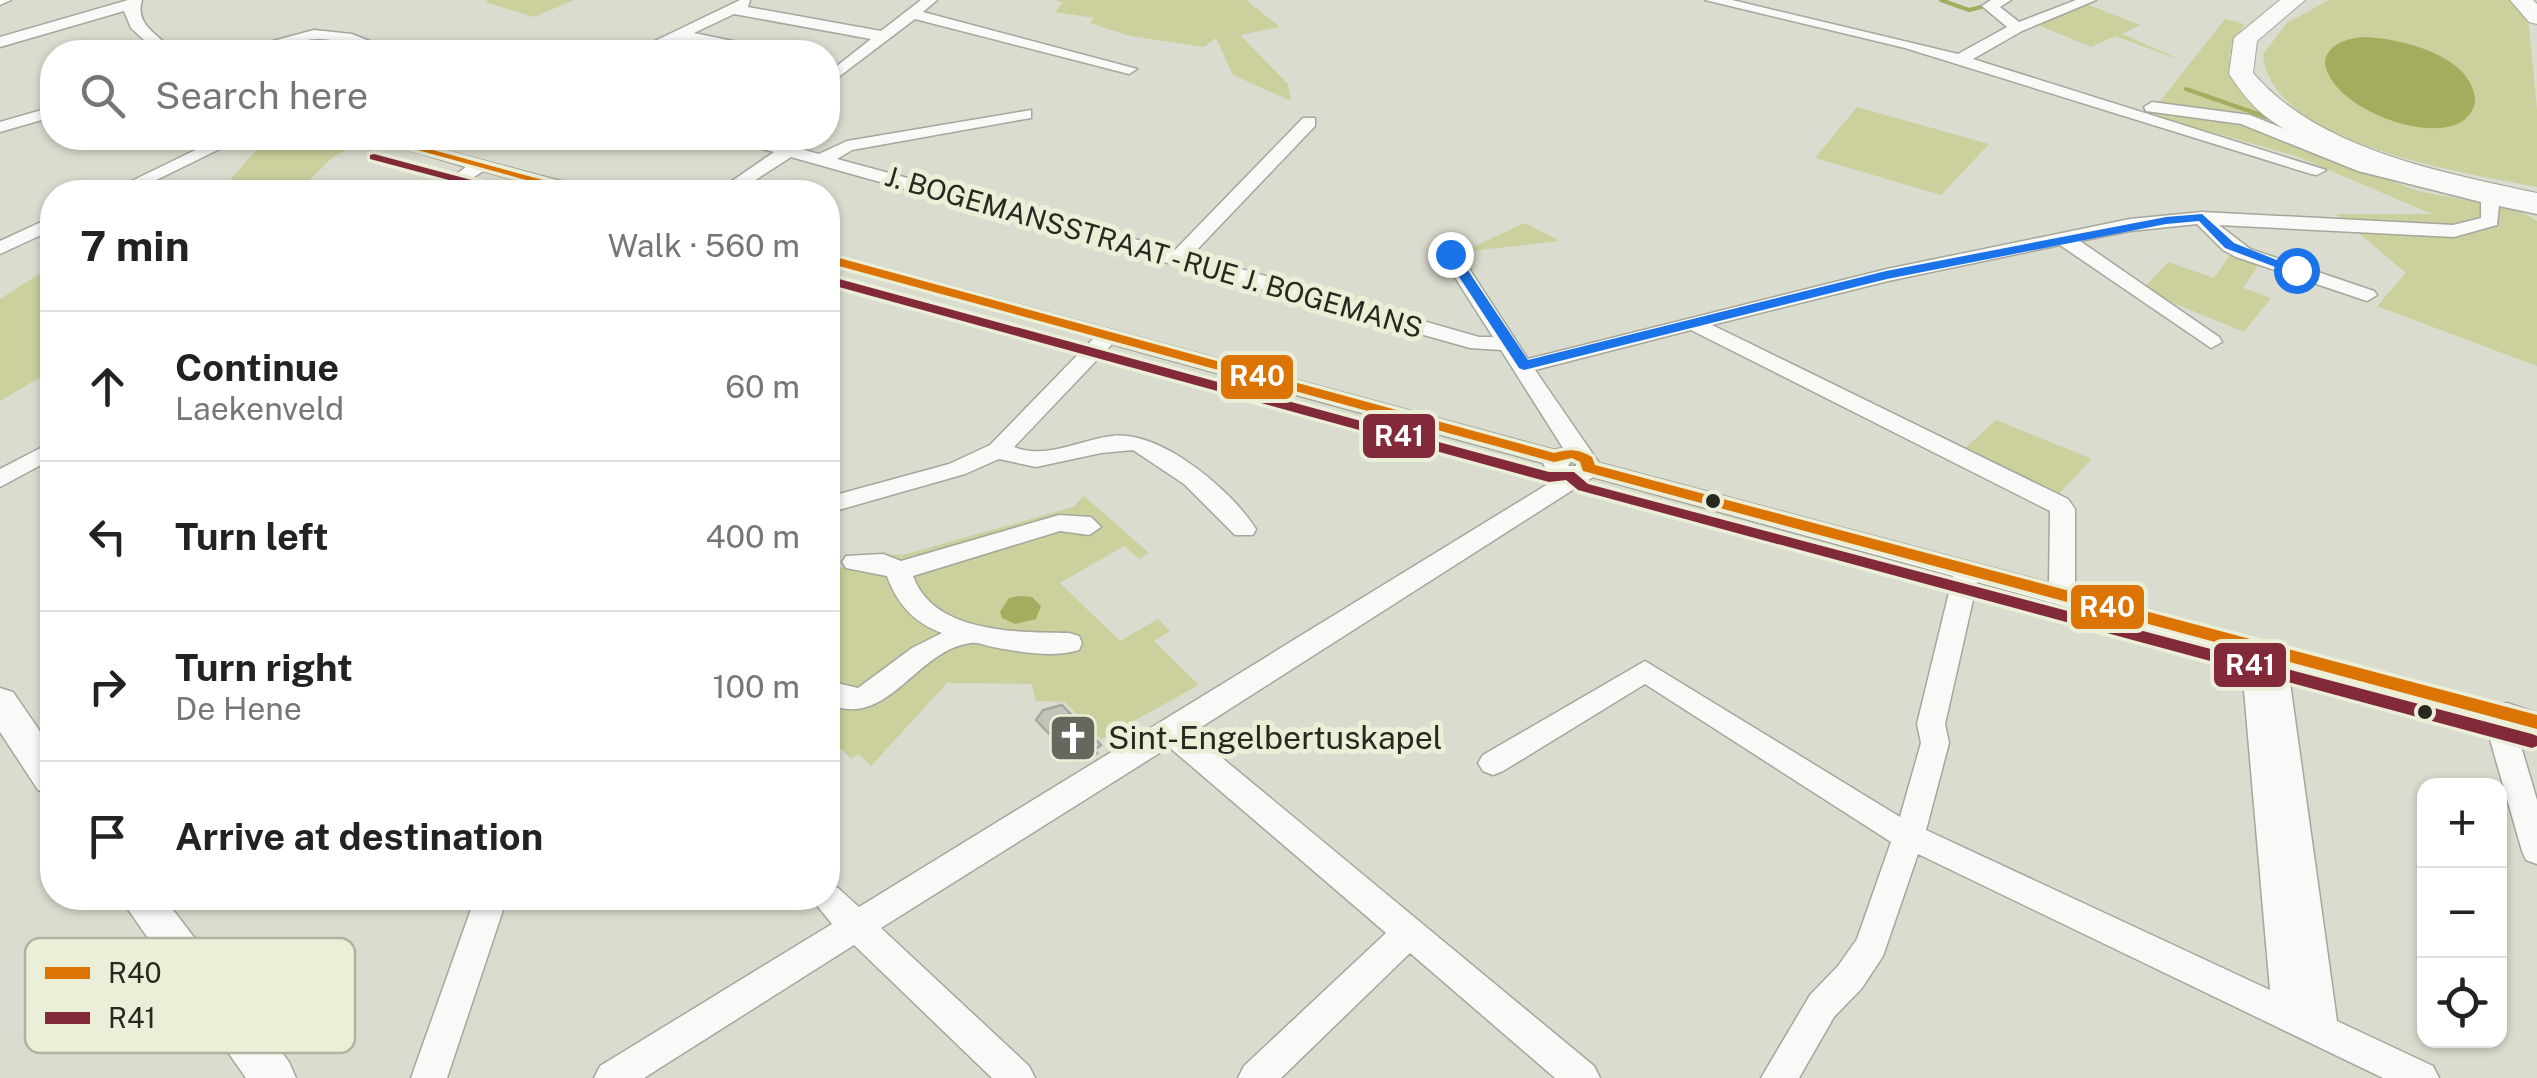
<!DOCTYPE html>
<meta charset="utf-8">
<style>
:root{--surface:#fff;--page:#f2f2f2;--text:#222;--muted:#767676;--line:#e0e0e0}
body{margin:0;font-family:"Public Sans",sans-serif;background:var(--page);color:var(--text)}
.controls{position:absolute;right:30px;bottom:30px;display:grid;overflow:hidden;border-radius:20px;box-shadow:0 2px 8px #0004}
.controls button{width:90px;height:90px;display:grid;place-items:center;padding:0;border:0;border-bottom:2px solid var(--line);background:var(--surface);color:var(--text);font:50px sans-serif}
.stop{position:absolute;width:30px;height:30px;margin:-22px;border:8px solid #1a73e8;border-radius:50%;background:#fff}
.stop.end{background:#1a73e8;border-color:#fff;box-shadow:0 2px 10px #0008}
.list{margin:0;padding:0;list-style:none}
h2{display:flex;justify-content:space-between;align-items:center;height:130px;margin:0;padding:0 40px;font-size:42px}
h2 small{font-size:32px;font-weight:400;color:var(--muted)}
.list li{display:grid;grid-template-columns:65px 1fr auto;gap:30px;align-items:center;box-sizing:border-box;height:150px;padding:0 40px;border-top:2px solid var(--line)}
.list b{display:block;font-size:38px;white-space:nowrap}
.list p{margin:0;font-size:32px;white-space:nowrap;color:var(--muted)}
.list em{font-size:32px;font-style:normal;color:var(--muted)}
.icon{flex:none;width:55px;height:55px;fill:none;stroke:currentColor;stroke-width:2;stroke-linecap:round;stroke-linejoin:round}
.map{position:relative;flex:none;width:2537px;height:1078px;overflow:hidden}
.search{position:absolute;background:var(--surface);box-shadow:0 2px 8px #0004;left:40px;top:40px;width:800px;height:110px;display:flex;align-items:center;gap:25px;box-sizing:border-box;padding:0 35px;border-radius:40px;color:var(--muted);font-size:38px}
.panel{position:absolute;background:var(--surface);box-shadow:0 2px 8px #0004;left:40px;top:180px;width:800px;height:730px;border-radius:40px}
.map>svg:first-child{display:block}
.green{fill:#cbd09d}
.water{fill:#a6ac5e}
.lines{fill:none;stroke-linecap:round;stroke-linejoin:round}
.stream{stroke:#a6ac5e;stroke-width:4}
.building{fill:#c2c4b9;stroke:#a7a89f;stroke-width:2.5}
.minor-casing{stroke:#a5a69c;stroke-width:3}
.major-casing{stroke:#a5a69c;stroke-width:3}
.highway-casing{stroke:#a5a69c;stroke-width:2}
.minor{fill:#f9faf8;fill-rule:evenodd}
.major{fill:#f9faf8;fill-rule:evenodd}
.highway{fill:#f9faf8;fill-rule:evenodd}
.bus-1-casing{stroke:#ebefd7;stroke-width:7}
.bus-2-casing{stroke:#ebefd7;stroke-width:7}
.bus-1{fill:#db7403;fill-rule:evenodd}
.bus-2{fill:#822a3a;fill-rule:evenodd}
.route{fill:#1a73e8}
.bus-dot{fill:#27281f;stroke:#ebefd7;stroke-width:4}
.labels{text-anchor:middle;stroke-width:10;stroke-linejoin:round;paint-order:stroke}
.far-street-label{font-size:28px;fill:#27281f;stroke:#ebefd7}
.poi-label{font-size:32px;fill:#27281f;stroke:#ebefd7;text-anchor:start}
.key{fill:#ebefd7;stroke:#b0b3a0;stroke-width:2.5}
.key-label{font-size:28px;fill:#27281f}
.line-badge{stroke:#ebefd7;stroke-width:4}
.badge-label{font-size:28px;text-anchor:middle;font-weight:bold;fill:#fff}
</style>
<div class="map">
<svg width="2537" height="1078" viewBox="0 0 2537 1078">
<rect width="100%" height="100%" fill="#dadccf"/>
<path class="green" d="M489 0H574L534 17 485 2Z
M1053 0H1246L1280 27 1240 35 1288 84 1291 101 1233 75 1216 38 1204 47 1130 36 1090 23 1094 18 1055 12 1063 2Z
M2329 0H2514L2528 18 2537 109V187C2467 173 2270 145 2263 54L2287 23Z
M2086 4 2140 25 2122 34 2186 62 2115 36 2091 47 2036 24Z
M2225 19 2244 24 2229 56 2234 74 2270 112C2249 125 2185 106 2157 105Z
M1857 107 1989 144 1941 195 1815 158Z
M2144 113 2195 117 2256 129 2418 191 2518 210 2537 221V366L2377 306 2406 273 2336 214H2432L2296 156Z
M266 138H337L359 144 333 157 297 192H220Z
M1525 223 1559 241 1462 252Z
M2230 255 2258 265 2243 288 2271 298 2244 332 2142 290 2168 262 2214 278Z
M52 266V370L0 401V299Z
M1996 420 2092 459 2059 494 1964 449Z
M1084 496 1149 553 1139 559 1124 546 1060 583 1120 641 1158 619 1170 631 1154 641 1199 685 1101 739 1065 702 1036 701 1032 684 947 683 871 766 858 754 851 759 828 736V573L867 557 907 554 1073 507Z"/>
<path class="water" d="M2363 37C2397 38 2465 53 2474 93 2477 103 2473 113 2464 120 2430 146 2327 106 2325 61 2329 43 2347 39 2363 37Z
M1019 596 1032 597 1041 606 1036 619 1015 624 1002 618 1000 612 1009 598Z"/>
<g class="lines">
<path class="stream" d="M1941 0 1969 10 1981 7
M2186 89 2275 120"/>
</g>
<path class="building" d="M1062 705 1101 745 1094 750 1097 753 1085 761 1082 757 1075 761 1036 720 1043 710Z"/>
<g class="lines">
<g class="minor-casing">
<path id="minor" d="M0 0H11L0 5Z
M128 0H142C134 26 160 34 173 52H157L131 28 124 11 0 47V37Z
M740 0H750L748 7 881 31 921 0H937L923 12 1137 69 1129 74 915 19 828 85V73L871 39 734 14 694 33 771 49 772 52C742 52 715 43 685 40 669 39 653 53 632 52Z
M1705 0H1732L1958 54 2007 27 1982 6 1991 0H2011L2000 7 2019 22 2076 0H2096L2022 31 1973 59 2326 170 2317 175 2311 174 1905 48Z
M314 30 352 34 396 52C369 54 346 39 318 39 289 40 262 54 232 52Z
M2152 102 2250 115 2370 163 2537 202V214L2499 206 2497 225 2454 237 2219 225 2250 249 2374 291 2377 295 2367 301 2236 257 2223 250 2197 224 2130 231 2080 241 2219 337 2222 342 2211 348 2060 245 1888 281 1712 325 2068 499 2075 509V590L2517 709 2521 717 2515 726 2537 800V864L2526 860 2522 851 2485 722 2288 668 2337 1021 2433 1066 2439 1078H2383L1918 854 1883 956 1862 988 1834 1017 1799 1078H1761L1810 995 1838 966 1857 939 1891 842 1645 684 1503 771 1493 775 1483 771 1478 763 1483 755 1645 661 1900 817 1921 743 1917 724 1953 576 1593 477 1192 733 1594 1066 1600 1078H1555L1410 953 1281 1078H1238L1244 1066 1386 933 1169 747 881 928 1029 1066 1035 1078H992L854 945 644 1078H594L600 1066 832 924 811 898H828V884L838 888 859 907 1556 479 1549 475 1543 463 1112 344 1014 447C1048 460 1078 440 1112 436 1161 430 1231 490 1256 529L1253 535H1235L1184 484 1133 450 1101 453 1036 467 999 459 965 474 828 513V497L949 464 990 445 1094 338 828 265V253L1554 450 1563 448 1501 350 1470 348 791 157 737 192H716L774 152 735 142 733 138H759L819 154 847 141 1031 110V118L1025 119 852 150 837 159 1175 250 1303 118H1315V126L1192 255 1479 337H1493L1440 254 1450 248 1457 250 1528 359 1887 269 2130 219 2202 212 2453 225 2481 218V202L2358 171 2241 124 2146 111 2144 107ZM1691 330 2050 511 2049 583 1599 463 1535 370ZM1571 461 1576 464V466H1568ZM1977 582 2241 655 2270 990 1926 830 1949 743 1945 724Z
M52 107V117L0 132V122Z
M220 138H242L132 192H109Z
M370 138H397L587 188 590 192H562L483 171 452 192H432L466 167Z
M52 217V230L0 254V241Z
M52 442V459L0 487V469Z
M1059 515 1091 517 1101 527 1089 535 1060 531 913 576C934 634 1017 632 1069 633L1079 636 1082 643 1079 650C1053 658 1019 652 993 647 987 646 977 642 971 643 915 650 889 730 828 704V681L858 688 912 648 942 633C914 623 897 604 887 576L846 568 842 562 846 556 883 554 901 561Z
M475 898H507L447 1078H411Z"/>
</g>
<g class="major-casing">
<path id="major" d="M0 688 13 692 52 749V794L38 790 0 732Z
M2507 703 2537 713V743L2494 727 2489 717 2494 707Z
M120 898H164L289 1062 296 1078H246Z"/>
</g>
<g class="highway-casing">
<path id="highway" d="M2280 0H2305L2257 41 2253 73C2319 150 2441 172 2537 193V209C2464 193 2313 160 2258 110 2247 100 2237 86 2229 74L2234 38Z
M2510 0H2533L2537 4V24L2529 22Z"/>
</g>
<use href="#minor" class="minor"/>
<use href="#major" class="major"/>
<use href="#highway" class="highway"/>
<g class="bus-1-casing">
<path id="bus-1" d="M374 138H389L587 192H570Z
M828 255 1554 453C1570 449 1577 449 1592 457L1595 465 2537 715V729L1583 471 1580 462 1572 458 1554 462 828 263Z"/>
</g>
<g class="bus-2-casing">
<path id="bus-2" d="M374 154 509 190 511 192H494L370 159V155Z
M828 276 1549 472H1574L1588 484 2532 734 2537 736V746L2532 748 1578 490 1566 480 1549 482 828 284Z"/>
</g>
<use href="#bus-1" class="bus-1"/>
<use href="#bus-2" class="bus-2"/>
</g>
<path class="route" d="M2202 214 2234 243 2302 270 2291 273 2225 248 2199 221 2166 224 1887 279 1524 370 1519 368 1444 254 1455 251 1528 360 1886 271 2166 217Z"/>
<defs>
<g id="church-square" transform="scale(2.5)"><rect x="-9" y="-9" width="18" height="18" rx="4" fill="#66675d" stroke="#ebefd7"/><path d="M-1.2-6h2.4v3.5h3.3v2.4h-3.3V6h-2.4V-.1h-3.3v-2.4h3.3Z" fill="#fff"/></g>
</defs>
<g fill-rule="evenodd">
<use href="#church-square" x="1073" y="738"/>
</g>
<g class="bus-dot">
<circle cx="1713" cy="501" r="9"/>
<circle cx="2425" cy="712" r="9"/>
</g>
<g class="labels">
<g class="far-street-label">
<text transform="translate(1154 252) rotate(16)" y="10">J. BOGEMANSSTRAAT - RUE J. BOGEMANS</text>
</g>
<g class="poi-label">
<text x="1108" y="749">Sint-Engelbertuskapel</text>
</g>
</g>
<rect x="25" y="938" width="330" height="115" rx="15" class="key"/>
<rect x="45" y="967" width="45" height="12" fill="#db7403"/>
<rect x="45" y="1012" width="45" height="12" fill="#822a3a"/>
<g class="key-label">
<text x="108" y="983">R40</text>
<text x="108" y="1028">R41</text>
</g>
<g class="line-badge">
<rect x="1219" y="353" width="76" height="48" rx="10" fill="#db7403"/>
<rect x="1361" y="412" width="76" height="48" rx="10" fill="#822a3a"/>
<rect x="2069" y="583" width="77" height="48" rx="10" fill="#db7403"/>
<rect x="2212" y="641" width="76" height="48" rx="10" fill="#822a3a"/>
</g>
<g class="badge-label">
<text x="1257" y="386">R40</text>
<text x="1399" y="446">R41</text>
<text x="2107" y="617">R40</text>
<text x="2250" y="675">R41</text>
</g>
</svg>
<div class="controls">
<button>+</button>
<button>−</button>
<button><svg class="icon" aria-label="locate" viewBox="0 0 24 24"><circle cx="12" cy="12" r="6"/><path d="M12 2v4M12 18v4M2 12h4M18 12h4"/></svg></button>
</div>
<div class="stop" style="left:2296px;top:270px"></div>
<div class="stop end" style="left:1450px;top:254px"></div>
<div class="search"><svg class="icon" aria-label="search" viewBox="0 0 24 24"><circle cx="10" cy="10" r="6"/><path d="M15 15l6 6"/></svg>Search here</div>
<section class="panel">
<h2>7 min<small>Walk · 560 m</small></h2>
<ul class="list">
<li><svg class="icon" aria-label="ahead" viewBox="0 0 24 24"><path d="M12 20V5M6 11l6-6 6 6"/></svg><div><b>Continue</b><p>Laekenveld</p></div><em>60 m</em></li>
<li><svg class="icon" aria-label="left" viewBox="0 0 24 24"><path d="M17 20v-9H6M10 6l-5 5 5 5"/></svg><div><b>Turn left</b></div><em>400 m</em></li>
<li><svg class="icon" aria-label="right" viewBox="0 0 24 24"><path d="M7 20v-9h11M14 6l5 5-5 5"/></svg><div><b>Turn right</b><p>De Hene</p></div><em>100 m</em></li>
<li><svg class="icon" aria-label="arrive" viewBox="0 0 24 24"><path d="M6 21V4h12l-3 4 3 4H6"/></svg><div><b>Arrive at destination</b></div></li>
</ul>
</section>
</div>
